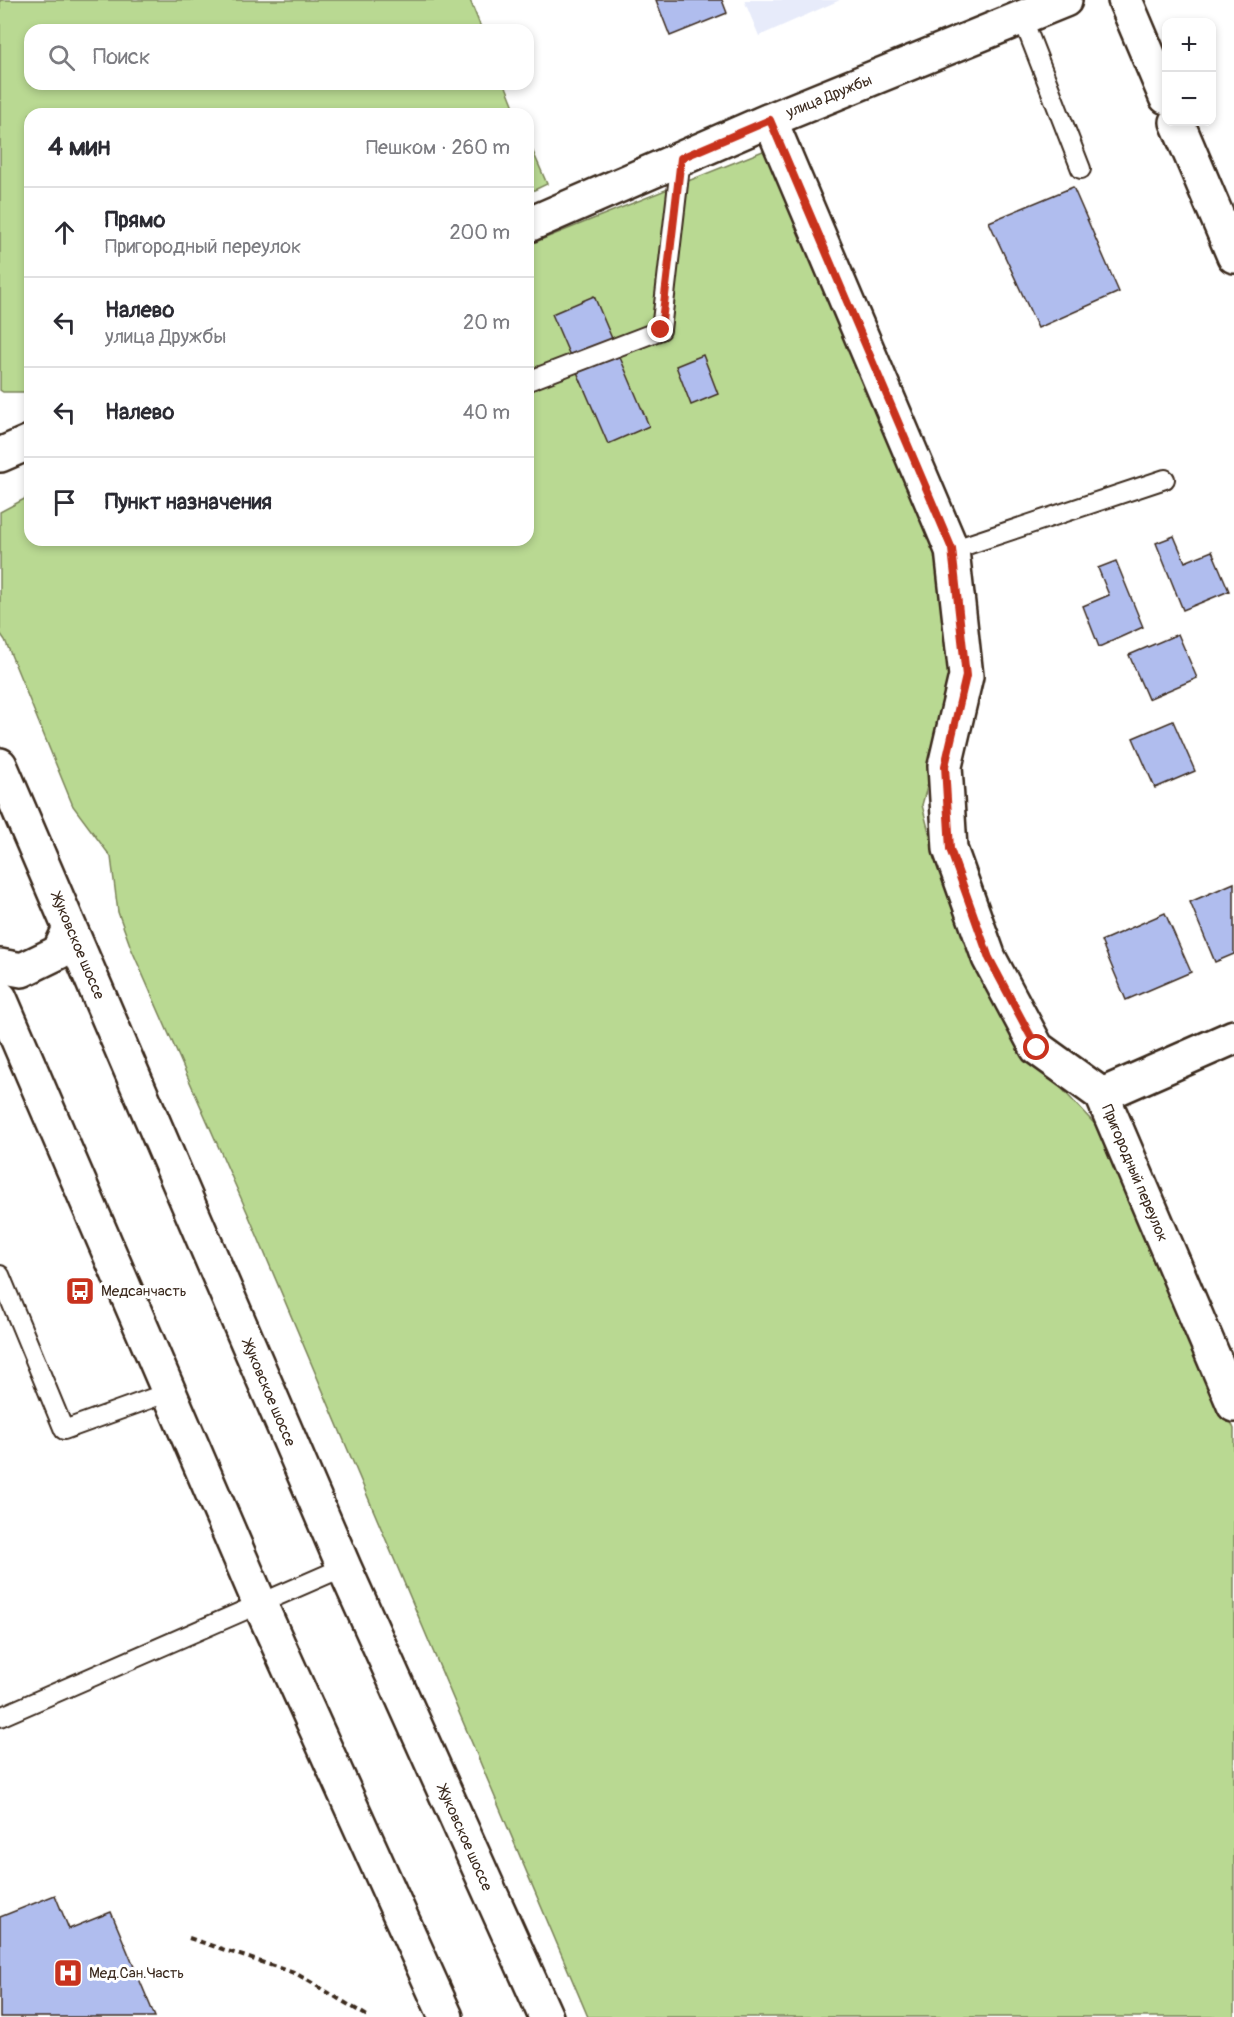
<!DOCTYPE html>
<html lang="ru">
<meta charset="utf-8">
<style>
:root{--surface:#fff;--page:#f7f7f7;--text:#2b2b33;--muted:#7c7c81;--line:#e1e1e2}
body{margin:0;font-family:Pangolin,sans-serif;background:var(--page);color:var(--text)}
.controls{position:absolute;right:18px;top:18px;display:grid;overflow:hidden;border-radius:12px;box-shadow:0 3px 9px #0003}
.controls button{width:54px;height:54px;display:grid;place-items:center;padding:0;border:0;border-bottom:2px solid var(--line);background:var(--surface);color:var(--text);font:30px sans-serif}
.stop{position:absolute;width:18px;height:18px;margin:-14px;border:4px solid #c8321e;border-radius:50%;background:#fff}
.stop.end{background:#c8321e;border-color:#fff;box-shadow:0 2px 6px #0008}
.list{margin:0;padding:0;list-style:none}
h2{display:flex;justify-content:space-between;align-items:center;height:78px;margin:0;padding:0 24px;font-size:26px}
h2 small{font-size:20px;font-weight:400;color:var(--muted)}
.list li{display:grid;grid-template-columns:39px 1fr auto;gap:18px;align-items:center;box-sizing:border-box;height:90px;padding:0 24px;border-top:2px solid var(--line)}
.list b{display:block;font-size:22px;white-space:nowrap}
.list p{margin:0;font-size:20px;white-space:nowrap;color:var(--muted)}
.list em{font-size:20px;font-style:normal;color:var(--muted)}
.icon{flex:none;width:33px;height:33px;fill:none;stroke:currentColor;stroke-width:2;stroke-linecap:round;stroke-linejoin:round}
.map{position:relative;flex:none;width:1234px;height:2017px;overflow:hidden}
.search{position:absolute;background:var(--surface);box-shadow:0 3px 9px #0003;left:24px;top:24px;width:510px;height:66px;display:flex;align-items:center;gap:15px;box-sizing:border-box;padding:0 21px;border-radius:18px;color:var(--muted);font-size:22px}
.panel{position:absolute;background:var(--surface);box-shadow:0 3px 9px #0003;left:24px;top:108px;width:510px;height:438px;border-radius:18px}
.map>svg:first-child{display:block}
.built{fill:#e7ebfa}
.green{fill:#b9d992;stroke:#7a8258;stroke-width:1.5}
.building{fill:#b0bdee;stroke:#3b2a1e;stroke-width:1.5}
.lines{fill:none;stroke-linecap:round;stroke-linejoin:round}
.lane-casing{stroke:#3b2a1e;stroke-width:22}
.street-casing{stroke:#3b2a1e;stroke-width:38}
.secondary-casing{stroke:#3b2a1e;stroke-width:38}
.path{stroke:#3b2a1e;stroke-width:4;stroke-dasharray:6 4.5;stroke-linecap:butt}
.lane{stroke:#fff;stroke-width:18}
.street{stroke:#fff;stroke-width:33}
.secondary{stroke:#fff;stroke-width:33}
.route{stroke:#c8321e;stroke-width:8}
.labels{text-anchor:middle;stroke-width:6;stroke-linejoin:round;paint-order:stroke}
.street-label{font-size:15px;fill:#3b2a1e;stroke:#fff}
.poi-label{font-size:15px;fill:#3b2a1e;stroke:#fff;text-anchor:start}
</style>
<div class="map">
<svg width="1234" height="2017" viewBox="0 0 1234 2017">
<rect width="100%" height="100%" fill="#fff"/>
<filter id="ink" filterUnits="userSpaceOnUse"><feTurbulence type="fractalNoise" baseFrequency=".0167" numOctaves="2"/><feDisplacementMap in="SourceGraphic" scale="12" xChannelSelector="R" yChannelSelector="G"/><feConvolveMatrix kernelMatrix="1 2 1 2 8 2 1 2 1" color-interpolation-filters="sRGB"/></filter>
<g filter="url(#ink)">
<path class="built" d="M744 0H840L759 36Z"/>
<path class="green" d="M0 0H470L482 30H30V84H505L517 114H30V392H3L0 390Z
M528 140 547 184 528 193Z
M768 149 942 555 953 693 922 805 932 844 1009 1032 1117 1148 1234 1429V2017H588L248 1214 131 948 118 912 111 857 73 806 5 640 0 633V512L30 496V540H528V245Z"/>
<path class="building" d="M656 0H722L727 13 670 36Z
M1073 187 1119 292 1038 328 989 222Z
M594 296 649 426 608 444 552 314Z
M703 355 718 394 691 405 676 366Z
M1174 536 1185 562 1212 551 1229 591 1183 610 1156 543Z
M1116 561 1143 627 1099 647 1083 606 1109 595 1098 568Z
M1178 634 1197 678 1148 699 1129 655Z
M1173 721 1195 771 1155 788 1133 738Z
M1234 883V954L1215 962 1190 902Z
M1165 913 1191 972 1126 1000 1101 941Z
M55 1895 69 1929 111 1912 155 2017H0V1917Z"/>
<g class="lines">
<g class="lane-casing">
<path id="lane" d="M1022 17 1081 169
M528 381 661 330 681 158
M952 550 1165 479
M0 1275 64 1430 169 1392
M0 1717 344 1567"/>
</g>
<g class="street-casing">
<path id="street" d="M1125 0 1166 97
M770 120 952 550 966 676 945 766 950 849 989 958 1037 1048 1102 1095 1234 1405
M1177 122 1234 256
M528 225 770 120 1065 0
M0 455 30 442
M1102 1095 1234 1037"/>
</g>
<g class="secondary-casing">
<path id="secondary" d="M0 765 344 1567 546 2017
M0 966 22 970 59 952 70 928
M0 998 260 1604 446 2017"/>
</g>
<path class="path" d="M189 1938 297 1974 369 2017"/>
<use href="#lane" class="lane"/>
<use href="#street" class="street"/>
<use href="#secondary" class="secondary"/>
</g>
</g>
<g class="lines" filter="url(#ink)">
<path class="route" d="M661 330 681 158 770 120 952 549 966 676 945 766 950 849 989 958 1037 1048"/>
</g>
<defs>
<g id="bus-square" transform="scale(1.5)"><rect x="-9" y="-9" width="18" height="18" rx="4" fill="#c8321e" stroke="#fff"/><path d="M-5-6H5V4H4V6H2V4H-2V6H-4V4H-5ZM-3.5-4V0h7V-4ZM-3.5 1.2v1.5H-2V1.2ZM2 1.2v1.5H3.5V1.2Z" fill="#fff"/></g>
<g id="hospital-square" transform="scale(1.5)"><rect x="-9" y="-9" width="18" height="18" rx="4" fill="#c8321e" stroke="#fff"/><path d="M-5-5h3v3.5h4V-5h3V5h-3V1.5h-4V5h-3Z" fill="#fff"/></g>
</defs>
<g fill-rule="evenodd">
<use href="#bus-square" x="80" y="1291"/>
<use href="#hospital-square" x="68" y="1973"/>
</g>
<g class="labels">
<g class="street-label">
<text transform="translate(829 96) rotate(-22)" y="5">улица Дружбы</text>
<text transform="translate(78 946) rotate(67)" y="5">Жуковское шоссе</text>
<text transform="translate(1135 1173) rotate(67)" y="5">Пригородный переулок</text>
<text transform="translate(269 1393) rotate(67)" y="5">Жуковское шоссе</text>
<text transform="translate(465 1838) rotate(66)" y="5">Жуковское шоссе</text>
</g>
<g class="poi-label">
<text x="101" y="1296">Медсанчасть</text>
<text x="89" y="1978">Мед.Сан.Часть</text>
</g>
</g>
</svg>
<div class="controls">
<button>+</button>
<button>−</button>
</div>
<div class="stop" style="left:1037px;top:1048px"></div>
<div class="stop end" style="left:661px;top:330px"></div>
<div class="search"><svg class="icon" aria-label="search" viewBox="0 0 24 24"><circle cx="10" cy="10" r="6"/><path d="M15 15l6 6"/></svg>Поиск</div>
<section class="panel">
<h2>4 мин<small>Пешком · 260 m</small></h2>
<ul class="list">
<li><svg class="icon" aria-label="ahead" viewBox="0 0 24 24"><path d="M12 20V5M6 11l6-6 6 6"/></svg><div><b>Прямо</b><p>Пригородный переулок</p></div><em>200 m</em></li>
<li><svg class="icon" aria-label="left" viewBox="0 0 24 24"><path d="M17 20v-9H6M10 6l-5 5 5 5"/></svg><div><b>Налево</b><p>улица Дружбы</p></div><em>20 m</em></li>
<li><svg class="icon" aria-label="left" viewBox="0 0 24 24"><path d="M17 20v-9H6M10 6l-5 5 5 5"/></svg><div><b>Налево</b></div><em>40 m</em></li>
<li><svg class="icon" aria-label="arrive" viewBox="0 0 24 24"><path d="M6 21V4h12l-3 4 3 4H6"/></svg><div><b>Пункт назначения</b></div></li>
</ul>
</section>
</div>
